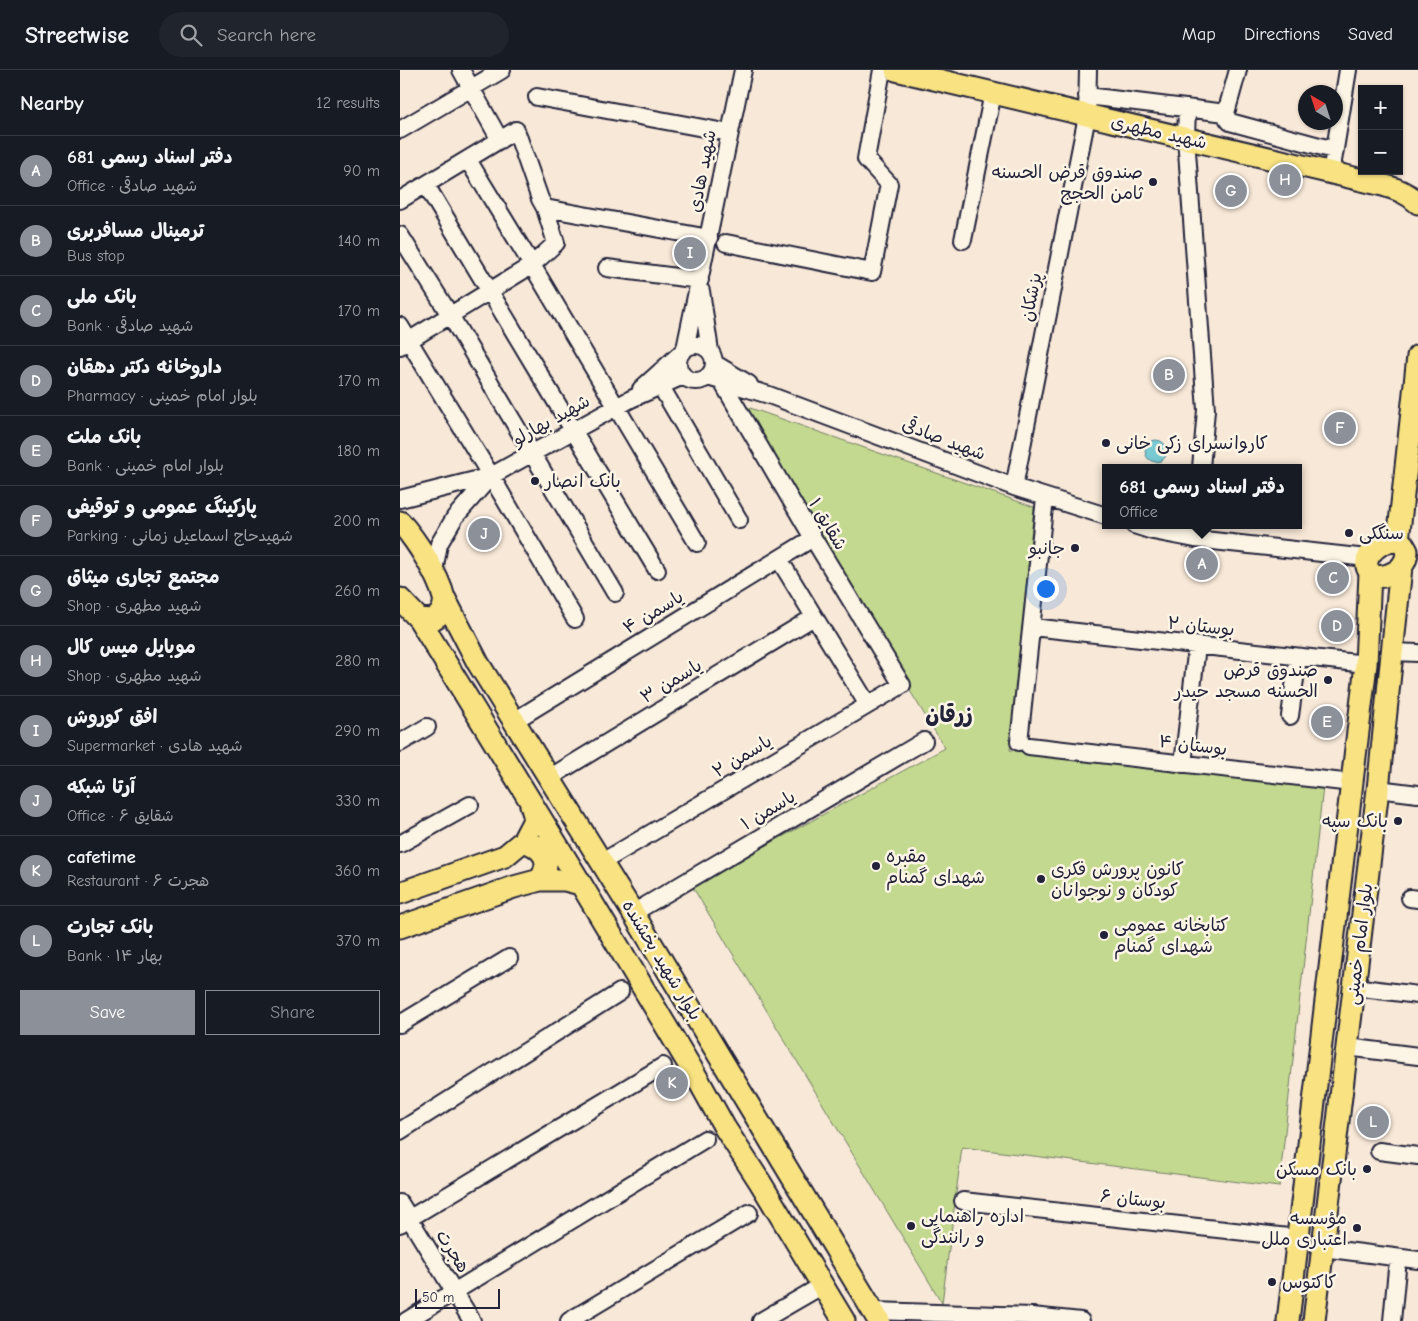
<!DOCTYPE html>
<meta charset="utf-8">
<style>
:root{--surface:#171b24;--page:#20242c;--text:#f1f3f6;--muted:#9ea1a6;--line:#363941;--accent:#8c9099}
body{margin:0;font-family:"Comic Neue","Playpen Sans Arabic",sans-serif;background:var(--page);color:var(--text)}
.controls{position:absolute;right:15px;top:15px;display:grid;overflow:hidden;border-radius:0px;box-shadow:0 1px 4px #0004}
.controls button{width:45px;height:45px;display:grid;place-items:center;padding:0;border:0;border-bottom:1px solid var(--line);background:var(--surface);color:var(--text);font:25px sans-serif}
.compass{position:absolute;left:898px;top:15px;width:45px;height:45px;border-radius:50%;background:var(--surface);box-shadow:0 1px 4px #0004;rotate:321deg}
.scale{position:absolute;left:15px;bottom:12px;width:85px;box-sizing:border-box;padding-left:5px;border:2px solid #22223b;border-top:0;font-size:14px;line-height:18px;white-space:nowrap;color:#22223b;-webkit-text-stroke:4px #fcf5e5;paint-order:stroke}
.you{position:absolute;left:645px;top:518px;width:18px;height:18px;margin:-12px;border:4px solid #fff;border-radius:50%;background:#1a73e8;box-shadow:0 0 0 8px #1a73e833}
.badge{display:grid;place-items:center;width:32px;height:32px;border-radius:50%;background:var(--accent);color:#fff;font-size:16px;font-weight:700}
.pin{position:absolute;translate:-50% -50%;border:2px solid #fff;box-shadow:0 1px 5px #0006}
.popup{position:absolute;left:702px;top:394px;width:200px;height:65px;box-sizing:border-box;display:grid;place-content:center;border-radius:0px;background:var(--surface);filter:drop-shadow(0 1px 4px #0005);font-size:16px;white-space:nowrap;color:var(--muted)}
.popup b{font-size:19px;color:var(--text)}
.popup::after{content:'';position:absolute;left:50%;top:100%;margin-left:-10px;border:10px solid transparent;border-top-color:var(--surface)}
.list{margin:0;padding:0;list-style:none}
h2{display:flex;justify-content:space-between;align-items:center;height:65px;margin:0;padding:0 20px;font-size:21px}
h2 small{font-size:16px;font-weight:400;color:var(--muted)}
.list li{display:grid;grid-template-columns:32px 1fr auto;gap:15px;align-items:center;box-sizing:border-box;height:70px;padding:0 20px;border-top:1px solid var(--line)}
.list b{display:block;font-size:19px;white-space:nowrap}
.list p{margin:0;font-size:16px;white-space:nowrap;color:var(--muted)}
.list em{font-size:16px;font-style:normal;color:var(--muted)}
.actions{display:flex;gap:10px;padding:15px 20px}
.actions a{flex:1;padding:11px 0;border:1px solid var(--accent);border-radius:0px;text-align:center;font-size:18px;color:var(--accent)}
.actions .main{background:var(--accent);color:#fff}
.icon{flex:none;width:28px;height:28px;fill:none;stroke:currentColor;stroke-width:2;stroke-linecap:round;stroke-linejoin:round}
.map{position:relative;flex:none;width:1018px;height:1251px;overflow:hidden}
header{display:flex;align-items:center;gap:30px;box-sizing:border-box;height:70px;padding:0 25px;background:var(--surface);border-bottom:1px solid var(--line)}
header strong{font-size:24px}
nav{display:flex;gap:28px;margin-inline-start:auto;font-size:18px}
.search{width:350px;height:45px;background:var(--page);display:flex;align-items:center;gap:12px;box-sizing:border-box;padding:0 18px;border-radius:28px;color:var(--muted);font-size:19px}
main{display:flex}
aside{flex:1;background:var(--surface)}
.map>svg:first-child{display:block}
.green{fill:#c3d98f;stroke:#727e65}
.water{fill:#79cad3;stroke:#568796}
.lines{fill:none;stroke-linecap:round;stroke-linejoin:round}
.minor-casing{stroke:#22223b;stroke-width:20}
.major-casing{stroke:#22223b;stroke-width:25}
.minor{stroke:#fcf5e5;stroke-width:16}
.major{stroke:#f8e281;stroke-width:21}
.poi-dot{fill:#22223b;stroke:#fcf5e5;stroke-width:2}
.labels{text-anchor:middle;stroke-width:5;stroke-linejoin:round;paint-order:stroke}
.street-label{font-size:18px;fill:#22223b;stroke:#fcf5e5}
.poi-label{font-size:18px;fill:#22223b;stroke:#fcf5e5;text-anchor:start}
.district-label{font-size:22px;font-weight:bold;fill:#22223b;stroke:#fcf5e5}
</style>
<header>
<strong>Streetwise</strong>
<div class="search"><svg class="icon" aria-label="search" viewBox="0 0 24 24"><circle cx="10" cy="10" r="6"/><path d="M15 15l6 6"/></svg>Search here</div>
<nav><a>Map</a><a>Directions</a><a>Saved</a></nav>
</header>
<main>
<aside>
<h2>Nearby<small>12 results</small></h2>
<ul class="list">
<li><span class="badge">A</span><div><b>دفتر اسناد رسمی 681</b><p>Office · شهید صادقی</p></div><em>90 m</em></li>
<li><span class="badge">B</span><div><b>ترمینال مسافربری</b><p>Bus stop</p></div><em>140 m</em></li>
<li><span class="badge">C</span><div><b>بانک ملی</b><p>Bank · شهید صادقی</p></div><em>170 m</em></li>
<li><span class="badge">D</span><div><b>داروخانه دکتر دهقان</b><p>Pharmacy · بلوار امام خمینی</p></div><em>170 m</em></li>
<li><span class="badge">E</span><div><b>بانک ملت</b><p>Bank · بلوار امام خمینی</p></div><em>180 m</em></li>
<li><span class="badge">F</span><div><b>پارکینگ عمومی و توقیفی</b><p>Parking · شهیدحاج اسماعیل زمانی</p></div><em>200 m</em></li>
<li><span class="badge">G</span><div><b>مجتمع تجاری میثاق</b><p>Shop · شهید مطهری</p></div><em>260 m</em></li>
<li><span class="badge">H</span><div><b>موبایل میس کال</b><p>Shop · شهید مطهری</p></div><em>280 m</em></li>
<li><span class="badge">I</span><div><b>افق کوروش</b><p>Supermarket · شهید هادی</p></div><em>290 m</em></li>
<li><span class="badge">J</span><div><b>آرتا شبکه</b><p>Office · شقایق ۶</p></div><em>330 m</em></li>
<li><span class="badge">K</span><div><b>cafetime</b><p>Restaurant · هجرت ۶</p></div><em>360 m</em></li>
<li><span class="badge">L</span><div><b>بانک تجارت</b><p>Bank · بهار ۱۴</p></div><em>370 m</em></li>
</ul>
<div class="actions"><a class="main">Save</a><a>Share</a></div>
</aside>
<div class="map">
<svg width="1018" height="1251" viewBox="0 0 1018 1251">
<rect width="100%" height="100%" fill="#f8e8d7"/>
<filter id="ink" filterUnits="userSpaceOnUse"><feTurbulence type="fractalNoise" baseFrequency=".02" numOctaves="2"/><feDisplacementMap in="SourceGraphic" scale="10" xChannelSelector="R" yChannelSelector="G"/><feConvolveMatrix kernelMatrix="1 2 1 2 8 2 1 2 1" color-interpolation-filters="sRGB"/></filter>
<g filter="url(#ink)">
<path class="green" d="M333 332 634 437 610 680 923 717 879 1117 562 1077 542 1233 292 816 545 678Z"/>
<path class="water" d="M745 381a11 11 0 1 1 22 0a11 11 0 1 1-22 0Z"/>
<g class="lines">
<g class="minor-casing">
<path id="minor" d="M61 0 100 70
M687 26 826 43
M137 27 330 63
M787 38 786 68 806 340 801 398
M826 43 827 48 830 52 934 80
M826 43 838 0
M0 60 102 0
M68 90 132 195 297 473
M933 91 948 0
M26 115C104 243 179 372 257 500
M0 130 116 60 140 129 145 138 156 173 132 195 0 276
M145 138 309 168
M0 165 50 245 215 523
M563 170 593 23
M326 173 472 202 489 114 466 89 482 0
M207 198 300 210
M301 221 310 281
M0 256 91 406 175 549
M278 293a18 18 0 1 1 36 0a18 18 0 1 1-36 0Z
M285 279 343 0
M314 293 349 314
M308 307 369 325 614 417 706 446
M260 315 339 450
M241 319 280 284
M614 417 687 46 688 0
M0 429 91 406 231 329 283 306
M734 455 753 461 795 469 967 488
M379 489 468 635
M34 501 39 474 55 447 91 406
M632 557 966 594
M993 582 1018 583
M890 646 898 587
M114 651 413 468
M619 672 645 428
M0 673 27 657
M629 676 952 713
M783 694 797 576
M149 708 414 547
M978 719 1018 724
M0 774 70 735
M202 792 502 615 413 468 322 312
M1010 828 1018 829
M233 843 524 671
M954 917 1018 925
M0 954 109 888
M947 977 1018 986
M0 1061 220 922
M979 1081 1018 1086
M563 1131 898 1168
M0 1133 72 1251
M0 1154 263 996
M922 1178 1018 1190
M473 1241 632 1246 681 1251
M6 1251 305 1069
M169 1251 349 1143
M361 1251 423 1215
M992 1251 997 1199"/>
</g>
<g class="major-casing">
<path id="major" d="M496 0 983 115C996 119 1008 123 1018 133
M0 452C16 470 38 504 44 528 45 532 43 538 42 543L32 550 19 549 0 529
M998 471 1018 286
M998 471 1003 474 1007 481C1007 487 1005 492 1002 496 996 503 978 512 970 502 961 492 972 479 982 474 987 472 992 471 998 471Z
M45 529 78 593 233 843 479 1251
M19 549 181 814 300 1013 325 1058 360 1112 444 1251
M123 771C135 774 150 785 145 799 144 803 142 807 140 810
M0 823 105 786 123 771 135 748 131 735
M0 857 114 817 140 810H165L181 814
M888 1251 966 594 970 503
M914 1251 978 719 1001 497"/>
</g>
<use href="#minor" class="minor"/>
<use href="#major" class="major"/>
</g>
</g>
<g class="poi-dot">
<circle cx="753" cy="112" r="5"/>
<circle cx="706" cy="373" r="5"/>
<circle cx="135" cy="411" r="5"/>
<circle cx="949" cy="463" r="5"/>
<circle cx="675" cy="478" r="5"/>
<circle cx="928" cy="610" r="5"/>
<circle cx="998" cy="751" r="5"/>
<circle cx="476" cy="796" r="5"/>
<circle cx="641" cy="809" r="5"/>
<circle cx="704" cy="865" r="5"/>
<circle cx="967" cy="1099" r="5"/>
<circle cx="511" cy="1156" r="5"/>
<circle cx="957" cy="1158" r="5"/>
<circle cx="872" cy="1212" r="5"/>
</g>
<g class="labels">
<g class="street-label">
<text transform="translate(759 62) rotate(13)" y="6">شهید مطهری</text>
<text transform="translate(302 101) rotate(-79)" y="6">شهید هادی</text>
<text transform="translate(631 227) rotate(-79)" y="6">پزشکان</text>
<text transform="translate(151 350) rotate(-29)" y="6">شهید بهارلو</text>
<text transform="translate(544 369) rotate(21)" y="6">شهید صادقی</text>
<text transform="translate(428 454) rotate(59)" y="6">شقایق ۱</text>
<text transform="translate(253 542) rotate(-31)" y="6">یاسمن ۴</text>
<text transform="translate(801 556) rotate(6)" y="6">بوستان ۲</text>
<text transform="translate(271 611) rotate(-31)" y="6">یاسمن ۳</text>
<text transform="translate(793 675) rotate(7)" y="6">بوستان ۴</text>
<text transform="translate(342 686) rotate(-31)" y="6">یاسمن ۲</text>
<text transform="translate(368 740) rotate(-31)" y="6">یاسمن ۱</text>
<text transform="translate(959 874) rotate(-83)" y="6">بلوار امام خمینی</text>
<text transform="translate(262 890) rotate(59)" y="6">بلوار شهید بخشنده</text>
<text transform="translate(733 1129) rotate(6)" y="6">بوستان ۶</text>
<text transform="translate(53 1181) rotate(58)" y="6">هجرت</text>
</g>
<g class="poi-label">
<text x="743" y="108" text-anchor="end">صندوق قرض الحسنه<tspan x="743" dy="21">ثامن الحجج</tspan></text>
<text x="716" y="379">کاروانسرای زکی خانی</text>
<text x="145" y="417">بانک انصار</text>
<text x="959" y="469">سنگکی</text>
<text x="665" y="484" text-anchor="end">جانبو</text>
<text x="918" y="606" text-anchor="end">صندوق قرض<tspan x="918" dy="21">الحسنه مسجد حیدر</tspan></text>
<text x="988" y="757" text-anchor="end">بانک سپه</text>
<text x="486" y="792">مقبره<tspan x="486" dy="21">شهدای گمنام</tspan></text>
<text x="651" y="805">کانون پرورش فکری<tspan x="651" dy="21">کودکان و نوجوانان</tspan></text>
<text x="714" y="861">کتابخانه عمومی<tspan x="714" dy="21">شهدای گمنام</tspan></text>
<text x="957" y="1105" text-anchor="end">بانک مسکن</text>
<text x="521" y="1152">اداره راهنمایی<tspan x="521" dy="21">و رانندگی</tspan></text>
<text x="947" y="1154" text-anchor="end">مؤسسه<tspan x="947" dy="21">اعتباری ملل</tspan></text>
<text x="882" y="1218">کاکتوس</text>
</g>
<g class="district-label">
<text x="549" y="652">زرقان</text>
</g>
</g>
</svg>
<div class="controls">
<button>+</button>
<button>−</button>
</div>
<svg class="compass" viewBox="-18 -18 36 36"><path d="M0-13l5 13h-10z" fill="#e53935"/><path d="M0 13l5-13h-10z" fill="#9ea1a6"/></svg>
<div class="scale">50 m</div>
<div class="you"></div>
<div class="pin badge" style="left:802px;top:494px">A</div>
<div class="popup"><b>دفتر اسناد رسمی 681</b>Office</div>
<div class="pin badge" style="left:769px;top:305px">B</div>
<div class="pin badge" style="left:933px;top:508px">C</div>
<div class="pin badge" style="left:937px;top:556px">D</div>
<div class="pin badge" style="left:927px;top:652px">E</div>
<div class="pin badge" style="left:940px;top:358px">F</div>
<div class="pin badge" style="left:831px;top:121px">G</div>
<div class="pin badge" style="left:885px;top:110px">H</div>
<div class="pin badge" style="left:290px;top:183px">I</div>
<div class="pin badge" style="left:84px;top:464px">J</div>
<div class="pin badge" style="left:272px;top:1013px">K</div>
<div class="pin badge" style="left:973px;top:1052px">L</div>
</div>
</main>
